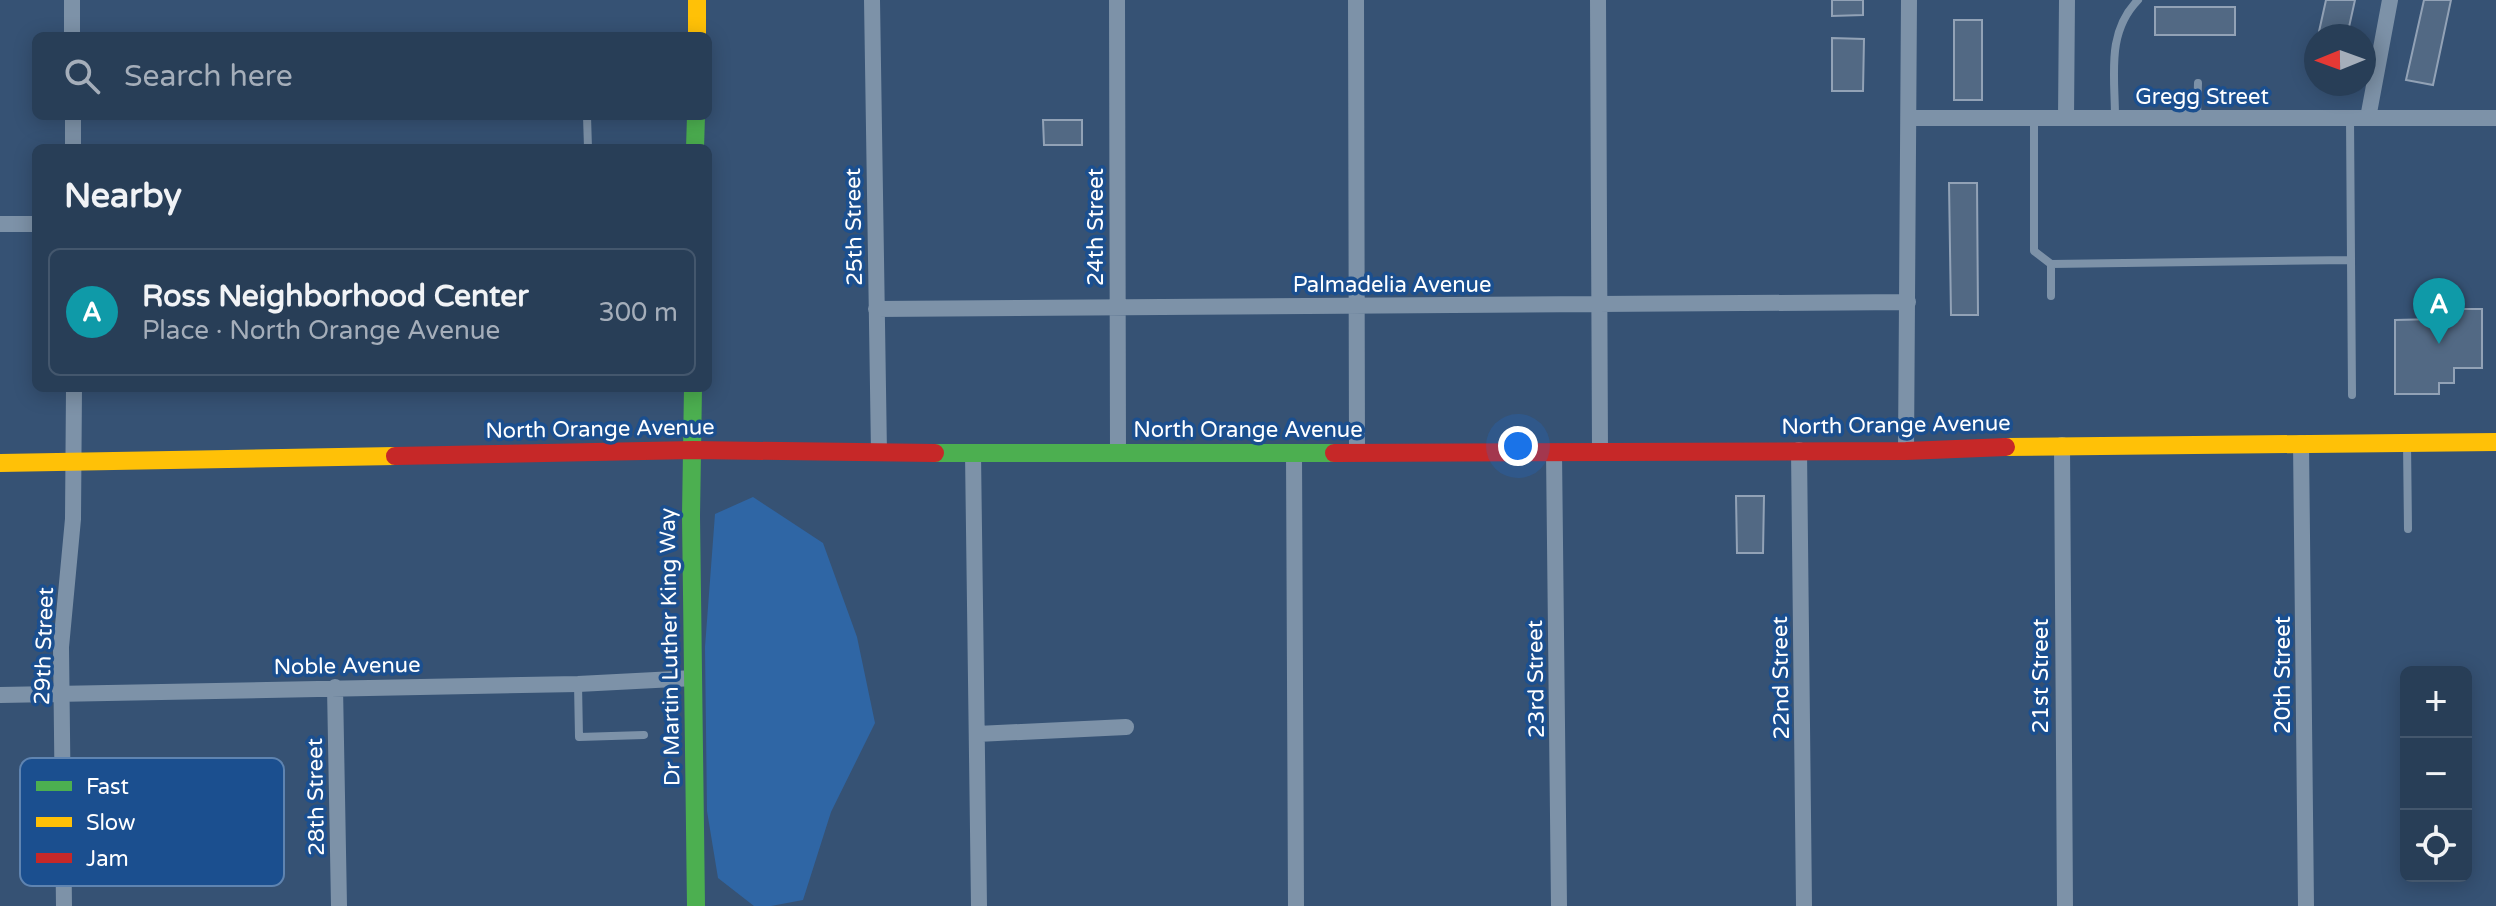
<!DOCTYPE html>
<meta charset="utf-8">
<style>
:root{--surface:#283e57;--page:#344961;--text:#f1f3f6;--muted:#a5aeba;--line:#44576d;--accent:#d6ab8b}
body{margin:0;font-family:"Varela Round",sans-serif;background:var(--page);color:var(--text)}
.controls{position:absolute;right:24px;bottom:24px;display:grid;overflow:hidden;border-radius:12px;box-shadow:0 4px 20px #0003}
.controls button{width:72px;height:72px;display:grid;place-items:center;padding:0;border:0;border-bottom:2px solid var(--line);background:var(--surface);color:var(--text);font:40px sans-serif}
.compass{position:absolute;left:2304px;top:24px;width:72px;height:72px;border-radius:50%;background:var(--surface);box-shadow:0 4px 20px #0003;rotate:269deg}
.you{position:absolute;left:1518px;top:446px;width:28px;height:28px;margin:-20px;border:6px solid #fff;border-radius:50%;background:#1a73e8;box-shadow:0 0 0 12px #1a73e833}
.badge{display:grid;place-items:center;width:52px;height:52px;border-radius:50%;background:var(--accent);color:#fff;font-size:26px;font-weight:700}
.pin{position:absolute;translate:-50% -66px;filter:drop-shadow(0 2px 4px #0008)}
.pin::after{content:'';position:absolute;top:42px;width:28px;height:24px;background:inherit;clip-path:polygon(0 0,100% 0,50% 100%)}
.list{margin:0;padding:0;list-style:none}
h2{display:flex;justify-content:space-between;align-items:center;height:104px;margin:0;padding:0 32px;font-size:34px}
h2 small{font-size:26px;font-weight:400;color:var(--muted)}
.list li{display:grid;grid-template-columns:52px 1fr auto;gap:24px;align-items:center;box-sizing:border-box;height:128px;margin:0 16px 16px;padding:0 16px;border:2px solid var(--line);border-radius:12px}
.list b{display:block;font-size:30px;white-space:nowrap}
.list p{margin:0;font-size:26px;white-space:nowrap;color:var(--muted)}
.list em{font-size:26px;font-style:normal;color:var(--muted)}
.icon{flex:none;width:44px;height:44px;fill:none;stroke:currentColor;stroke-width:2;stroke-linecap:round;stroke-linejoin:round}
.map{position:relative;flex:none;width:2496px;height:906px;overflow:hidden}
.search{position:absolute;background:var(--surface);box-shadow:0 4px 20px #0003;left:32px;top:32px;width:680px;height:88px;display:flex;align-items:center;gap:20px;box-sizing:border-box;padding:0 28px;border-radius:12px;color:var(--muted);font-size:30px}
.panel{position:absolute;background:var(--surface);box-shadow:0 4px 20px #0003;left:32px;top:144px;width:680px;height:248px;border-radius:12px}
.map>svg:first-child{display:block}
.green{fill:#2f66a5}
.building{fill:#526984;stroke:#92a2b6;stroke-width:2}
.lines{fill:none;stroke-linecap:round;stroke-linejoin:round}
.lane{stroke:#7d92a8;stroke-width:8}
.street{stroke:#7d92a8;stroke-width:16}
.fast{stroke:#4caf50;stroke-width:18}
.slow{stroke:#ffc107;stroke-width:18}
.jam{stroke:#c62828;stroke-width:18}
.labels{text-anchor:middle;stroke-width:7;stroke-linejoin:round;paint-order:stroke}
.street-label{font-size:22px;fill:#fff;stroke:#1b4f8f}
.key{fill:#1b4f8f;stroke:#5f84b1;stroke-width:2}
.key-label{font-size:22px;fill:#fff}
</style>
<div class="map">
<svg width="2496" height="906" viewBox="0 0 2496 906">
<rect width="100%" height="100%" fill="#365274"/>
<path class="green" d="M753 497 823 543 857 637 875 723 831 812 803 900 771 906H754L718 878 707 811 705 647 715 514Z"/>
<path class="building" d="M1832 0H1863V15L1832 16Z
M2326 0H2355L2347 36H2318Z
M2424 0H2451L2433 85 2406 80Z
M2155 7H2235V35H2155Z
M1954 20H1982V100H1954Z
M1832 38 1864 39 1863 91H1832Z
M1043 120H1082V145H1044Z
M1949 183H1977L1978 315H1951Z
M2450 309H2482V368H2454V383H2439V394H2395V320L2438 319V317H2450Z
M1736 496H1764L1763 553H1737Z"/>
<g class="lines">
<path class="lane" d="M587 116 588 148
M2115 117C2115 75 2106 33 2138 0
M2034 118V251L2051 264 2351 260 2352 395
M2197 118 2198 83
M2350 118 2351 260
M2051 264V296
M2407 443 2408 529
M578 684 579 737 644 735"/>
<path class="street" d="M72 0V36
M872 0 879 453
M1117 0 1118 454
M1356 0 1357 452
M1598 0 1600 451
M73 116V148
M1909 118H2496
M2066 118 2067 0
M2368 118 2390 0
M0 224H36
M876 309 1908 302
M2301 443 2306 906
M2062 445 2065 906
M1799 450 1804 906
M1906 451 1909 0
M1554 452 1559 906
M1294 453 1296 906
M973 454 979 906
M335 687 339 906
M0 695 578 684 694 678
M977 734 1126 727
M64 906 61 647 73 519 74 388"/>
<path class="fast" d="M695 148 696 116
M693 388 691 516 696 906
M935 453H1334"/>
<path class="slow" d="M697 0V36
M2006 447 2496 442
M0 463 395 456"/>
<path class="jam" d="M1334 453 1906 451 2006 447
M395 456 693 450 935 453"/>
</g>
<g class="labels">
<g class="street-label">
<text x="2202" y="104">Gregg Street</text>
<text transform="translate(853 227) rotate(-91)" y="8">25th Street</text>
<text transform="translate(1095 227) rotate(-90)" y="8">24th Street</text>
<text x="1392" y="292">Palmadelia Avenue</text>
<text transform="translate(1896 424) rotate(-1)" y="8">North Orange Avenue</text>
<text transform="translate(600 428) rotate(-1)" y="8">North Orange Avenue</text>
<text x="1248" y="437">North Orange Avenue</text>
<text transform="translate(43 646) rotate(-88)" y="8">29th Street</text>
<text transform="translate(669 647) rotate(-91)" y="8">Dr Martin Luther King Way</text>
<text transform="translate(347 665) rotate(-1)" y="8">Noble Avenue</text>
<text transform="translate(2282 675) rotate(-90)" y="8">20th Street</text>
<text transform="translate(2040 676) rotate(-90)" y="8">21st Street</text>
<text transform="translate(1780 678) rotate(-91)" y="8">22nd Street</text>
<text transform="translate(1535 679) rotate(-91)" y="8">23rd Street</text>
<text transform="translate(315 797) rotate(-91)" y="8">28th Street</text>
</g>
</g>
<rect x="20" y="758" width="264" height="128" rx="12" class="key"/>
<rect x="36" y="781" width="36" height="10" fill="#4caf50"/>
<rect x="36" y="817" width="36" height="10" fill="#ffc107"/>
<rect x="36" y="853" width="36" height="10" fill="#c62828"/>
<g class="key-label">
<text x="86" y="794">Fast</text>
<text x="86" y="830">Slow</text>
<text x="86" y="866">Jam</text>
</g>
</svg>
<div class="controls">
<button>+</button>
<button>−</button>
<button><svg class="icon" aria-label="locate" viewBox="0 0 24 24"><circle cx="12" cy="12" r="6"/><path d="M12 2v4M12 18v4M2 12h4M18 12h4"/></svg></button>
</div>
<svg class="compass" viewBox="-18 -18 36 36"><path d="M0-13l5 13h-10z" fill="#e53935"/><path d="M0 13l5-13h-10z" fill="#a5aeba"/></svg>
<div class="you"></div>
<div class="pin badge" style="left:2439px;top:344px;background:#0f9aa8">A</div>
<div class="search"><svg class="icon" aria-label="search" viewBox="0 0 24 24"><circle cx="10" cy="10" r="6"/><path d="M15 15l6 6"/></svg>Search here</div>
<section class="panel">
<h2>Nearby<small></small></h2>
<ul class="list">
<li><span class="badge" style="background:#0f9aa8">A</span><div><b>Ross Neighborhood Center</b><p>Place · North Orange Avenue</p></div><em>300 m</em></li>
</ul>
</section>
</div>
